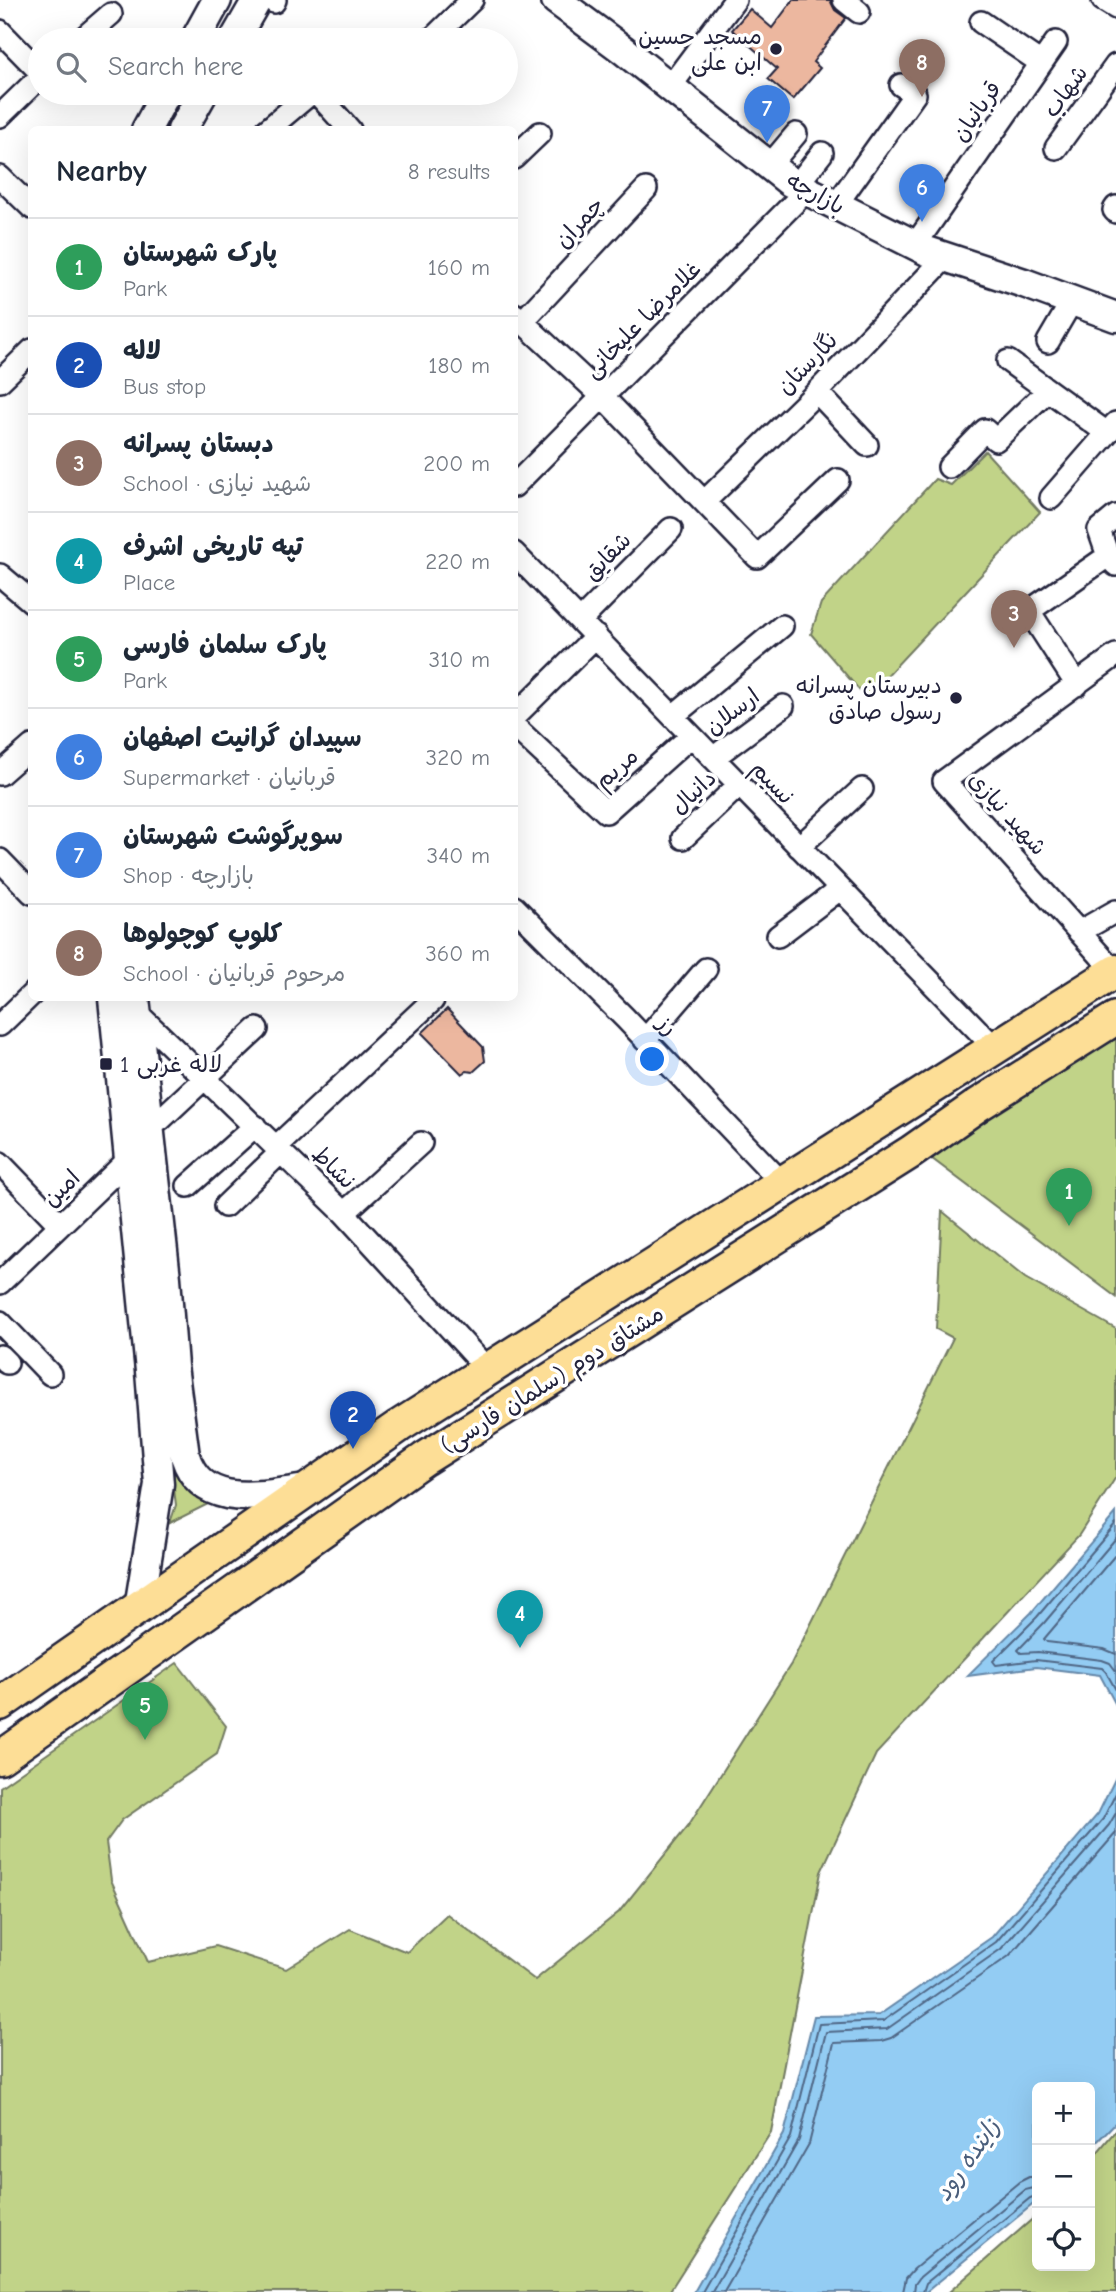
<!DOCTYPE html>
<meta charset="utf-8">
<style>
:root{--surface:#fff;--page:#f6f6f7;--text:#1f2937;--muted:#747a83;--line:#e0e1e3;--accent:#22223b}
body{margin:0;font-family:"Comic Neue","Playpen Sans Arabic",sans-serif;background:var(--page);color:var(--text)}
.controls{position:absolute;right:21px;bottom:21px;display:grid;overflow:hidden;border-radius:10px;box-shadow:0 7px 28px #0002}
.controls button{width:63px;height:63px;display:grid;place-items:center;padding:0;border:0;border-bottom:2px solid var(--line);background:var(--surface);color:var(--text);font:35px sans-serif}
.you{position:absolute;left:653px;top:1060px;width:24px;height:24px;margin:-18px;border:5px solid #fff;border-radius:50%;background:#1a73e8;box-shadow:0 0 0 10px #1a73e833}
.badge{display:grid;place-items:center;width:46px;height:46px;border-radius:50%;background:var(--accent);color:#fff;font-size:23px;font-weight:700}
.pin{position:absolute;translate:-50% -58px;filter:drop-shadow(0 2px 4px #0008)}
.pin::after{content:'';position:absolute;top:37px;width:24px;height:21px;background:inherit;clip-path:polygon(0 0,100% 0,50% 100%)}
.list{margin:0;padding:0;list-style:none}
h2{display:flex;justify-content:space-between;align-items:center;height:91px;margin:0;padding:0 28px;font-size:30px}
h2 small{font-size:23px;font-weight:400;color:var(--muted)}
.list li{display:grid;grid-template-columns:46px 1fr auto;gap:21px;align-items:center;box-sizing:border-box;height:98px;padding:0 28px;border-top:2px solid var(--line)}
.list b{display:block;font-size:26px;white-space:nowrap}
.list p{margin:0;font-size:23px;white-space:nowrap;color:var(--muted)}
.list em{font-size:23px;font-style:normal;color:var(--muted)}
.icon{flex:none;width:38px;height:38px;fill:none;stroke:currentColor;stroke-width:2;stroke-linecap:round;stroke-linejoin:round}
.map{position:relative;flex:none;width:1116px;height:2292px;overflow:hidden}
.search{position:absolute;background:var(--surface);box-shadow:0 7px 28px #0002;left:28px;top:28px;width:490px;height:77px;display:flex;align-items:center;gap:18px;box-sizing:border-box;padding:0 24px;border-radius:38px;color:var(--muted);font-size:26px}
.panel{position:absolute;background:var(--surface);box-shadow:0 7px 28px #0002;left:28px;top:126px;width:490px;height:875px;border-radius:10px}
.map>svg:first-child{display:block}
.green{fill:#c1d388;stroke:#727a62;stroke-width:2}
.water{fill:#93ccf3;stroke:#6688a9;stroke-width:2}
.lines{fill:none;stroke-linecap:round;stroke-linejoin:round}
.shore{stroke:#4f6685;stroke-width:2}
.building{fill:#ecb79f;stroke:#22223b;stroke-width:2}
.street-casing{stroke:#22223b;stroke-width:26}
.secondary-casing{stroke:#22223b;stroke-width:33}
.primary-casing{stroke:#22223b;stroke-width:37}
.street{stroke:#fff;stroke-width:21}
.secondary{stroke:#fff;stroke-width:28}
.primary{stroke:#fdde96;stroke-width:32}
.poi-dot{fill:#22223b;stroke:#fff;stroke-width:2.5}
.labels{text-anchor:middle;stroke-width:7;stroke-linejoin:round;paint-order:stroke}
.poi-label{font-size:23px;fill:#22223b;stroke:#fff;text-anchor:end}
.street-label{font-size:23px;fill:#22223b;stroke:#fff}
.water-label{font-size:24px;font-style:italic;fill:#4a5e7b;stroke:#fff}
</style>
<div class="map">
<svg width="1116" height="2292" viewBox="0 0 1116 2292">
<rect width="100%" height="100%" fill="#fff"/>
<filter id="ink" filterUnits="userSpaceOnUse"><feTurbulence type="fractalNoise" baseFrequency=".0143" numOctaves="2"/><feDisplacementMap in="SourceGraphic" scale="14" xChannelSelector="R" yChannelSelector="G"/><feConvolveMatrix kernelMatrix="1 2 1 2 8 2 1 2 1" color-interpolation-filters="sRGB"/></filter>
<g filter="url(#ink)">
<path class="green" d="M985 451 1040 512 866 698 811 634 821 603 935 479 951 485Z
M1116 1038V1297L927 1155Z
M942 1211 1025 1278 1116 1329V1477L1079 1535 876 1754 821 1872 771 2132 669 2292H0V1787L177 1663 226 1726 217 1754 122 1820 106 1842 111 1880 148 1962 215 1946 286 1969 350 1929 407 1952 447 1914 535 1980 619 1912 688 1826 791 1664 953 1338 936 1329Z
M160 1380 218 1499 170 1523 176 1505Z
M1116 2130V2292H949L1037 2215V2266H1090V2161Z"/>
<path class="water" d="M1116 1513V1705L1100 1675 1036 1667 967 1676 1031 1613Z
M1116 1777V2122L1090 2149V2087H1037V2201L926 2292H694L784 2134 814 2016 879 2015 992 1937 1098 1814Z"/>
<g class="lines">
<path class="shore" d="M1116 1524 1037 1617 993 1661 996 1665 1036 1660 1102 1668 1106 1672 1116 1690
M1116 1538 1044 1623 1018 1650 1021 1653 1038 1652 1102 1660 1110 1663 1116 1671
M1116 1554 1044 1639 1047 1642 1104 1649 1116 1654
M702 2292 791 2137 819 2024 883 2021 996 1942 1103 1819 1116 1793
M712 2292 799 2140 826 2032 887 2029 1001 1949 1109 1825 1116 1813
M724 2292 809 2144 834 2043 881 2041 891 2038 1009 1956 1116 1833
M903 2292 906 2278 914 2269 1019 2182 1029 2177H1037
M914 2292 915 2284 920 2277 1025 2190 1037 2187
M923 2292 926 2283 1030 2198 1037 2196"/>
</g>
<path class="building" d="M793 0H830L835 10 846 18 813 62 820 68 793 100 768 79 777 69 732 30 750 9 772 28Z
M447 1009 483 1047 485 1061 473 1072 467 1071 462 1074 422 1033Z"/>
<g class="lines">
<g class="street-casing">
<path id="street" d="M844 0 859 12
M1103 0 1116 8
M274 2 275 0
M981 22 1041 63
M0 31 40 72
M81 40 111 14
M431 40 472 0
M670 87 735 0
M317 93 350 130
M0 116 40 77
M267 130 311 93
M1056 148 1116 65
M514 158 540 133
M770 165 796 134
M0 177 32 208
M797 185 822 153
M836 205 915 94 901 85
M1116 207 1114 210 1116 212
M915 245 1056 42
M514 314 603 397 757 557 838 480
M522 322 646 189
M1048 342 1072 301
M1008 361 1107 433
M0 381 32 350
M817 392 867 445
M949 467 985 430 996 440 1048 390
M514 486 807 190
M1051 498 1116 423
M704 502 817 392 945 258
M514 553 995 1048
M1108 556 1099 530 1116 516
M0 575 32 602
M581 620 671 529
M1077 685 1029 611 1108 556 1116 565
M673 716 782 626
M514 717 596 636
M514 726 606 812 691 736
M713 758 783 706
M0 774 32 746
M683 838 739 785
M799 847 862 789
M0 860 32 893
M514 907 625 1018 782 1183
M1079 932 1116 911
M778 936 840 889
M1115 972 944 781 1116 655
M135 1011 344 1213 488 1370
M0 1025 32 994
M645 1040 706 969
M160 1120 257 1029
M276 1147 433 1000
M0 1163 60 1225
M188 1186 255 1126
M225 1206 281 1152
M344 1213 421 1143
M0 1283 129 1159
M0 1322 50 1374
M0 1356 7 1363"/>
</g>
<g class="secondary-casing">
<path id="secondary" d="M556 0 622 49 790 182 927 251 1024 283 1116 317
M195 40 217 0
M234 40 257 0
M146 130 166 93
M182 130 203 93
M113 998 150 1371 159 1484 139 1608
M135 998 166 1278 173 1366 185 1456C203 1512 264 1494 308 1489"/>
</g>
<g class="primary-casing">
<path id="primary" d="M0 1704 399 1426 1116 971
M0 1758 424 1459 911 1152 978 1105 1116 1018"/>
</g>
<use href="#street" class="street"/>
<use href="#secondary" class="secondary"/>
<use href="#primary" class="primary"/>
</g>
</g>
<g class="poi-dot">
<circle cx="776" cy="49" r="7"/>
<circle cx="956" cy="698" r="7"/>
<rect x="99" y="1057" width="14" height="14" rx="3.5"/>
</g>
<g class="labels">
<g class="poi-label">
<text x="762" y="44">مسجد حسین<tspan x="762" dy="26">ابن علی</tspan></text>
<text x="942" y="693">دبیرستان پسرانه<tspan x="942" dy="26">رسول صادق</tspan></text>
<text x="120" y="1072" text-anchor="start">لاله غربی 1</text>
</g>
<g class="street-label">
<text transform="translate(1065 91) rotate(-54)" y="8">شهاب</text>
<text transform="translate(976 111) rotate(-55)" y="8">قربانیان</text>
<text transform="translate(816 193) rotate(29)" y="8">بازارچه</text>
<text transform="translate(579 222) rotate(-47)" y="8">چمران</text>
<text transform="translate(642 319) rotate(-45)" y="8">غلامرضا علیخانی</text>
<text transform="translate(807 363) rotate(-46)" y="8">نگارستان</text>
<text transform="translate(607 556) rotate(-46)" y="8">شقایق</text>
<text transform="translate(732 711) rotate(-37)" y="8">ارسلان</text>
<text transform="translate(616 768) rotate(-41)" y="8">مریم</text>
<text transform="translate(773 782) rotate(46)" y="8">نسیم</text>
<text transform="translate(693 792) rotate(-44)" y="8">دانیال</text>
<text transform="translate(1008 813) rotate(48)" y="8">شهید نیازی</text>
<text transform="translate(668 1025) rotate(46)" y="8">رز</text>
<text transform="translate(334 1167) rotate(44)" y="8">نشاط</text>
<text transform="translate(61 1188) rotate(-44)" y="8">امین</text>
<text transform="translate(552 1379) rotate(-32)" y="8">مشتاق دوم (سلمان فارسی)</text>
</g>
<g class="water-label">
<text transform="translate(967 2160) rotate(-55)" y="8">زاینده رود</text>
</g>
</g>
</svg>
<div class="controls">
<button>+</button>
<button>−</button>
<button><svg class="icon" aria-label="locate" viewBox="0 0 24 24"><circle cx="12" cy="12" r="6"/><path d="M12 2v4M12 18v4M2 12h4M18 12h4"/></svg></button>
</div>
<div class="you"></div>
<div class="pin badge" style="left:1069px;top:1226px;background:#2e9e5b">1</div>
<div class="pin badge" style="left:353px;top:1449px;background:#1a4fb4">2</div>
<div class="pin badge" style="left:1014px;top:648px;background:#8d6e63">3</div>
<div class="pin badge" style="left:520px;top:1648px;background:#0f9aa8">4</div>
<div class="pin badge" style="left:145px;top:1740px;background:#2e9e5b">5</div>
<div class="pin badge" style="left:922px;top:222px;background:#3f7fe0">6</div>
<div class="pin badge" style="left:767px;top:143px;background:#3f7fe0">7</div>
<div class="pin badge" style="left:922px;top:97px;background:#8d6e63">8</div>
<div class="search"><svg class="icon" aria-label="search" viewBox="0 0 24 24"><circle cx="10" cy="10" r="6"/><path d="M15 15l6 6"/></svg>Search here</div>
<section class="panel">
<h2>Nearby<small>8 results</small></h2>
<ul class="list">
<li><span class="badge" style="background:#2e9e5b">1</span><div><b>پارک شهرستان</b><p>Park</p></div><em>160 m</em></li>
<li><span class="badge" style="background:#1a4fb4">2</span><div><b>لاله</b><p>Bus stop</p></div><em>180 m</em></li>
<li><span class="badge" style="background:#8d6e63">3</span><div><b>دبستان پسرانه</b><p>School · شهید نیازی</p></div><em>200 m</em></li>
<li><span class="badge" style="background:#0f9aa8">4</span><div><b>تپه تاریخی اشرف</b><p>Place</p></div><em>220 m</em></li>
<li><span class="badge" style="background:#2e9e5b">5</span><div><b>پارک سلمان فارسی</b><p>Park</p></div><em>310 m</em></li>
<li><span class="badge" style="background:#3f7fe0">6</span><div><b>سپیدان گرانیت اصفهان</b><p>Supermarket · قربانیان</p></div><em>320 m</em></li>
<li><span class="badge" style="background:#3f7fe0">7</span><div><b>سوپرگوشت شهرستان</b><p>Shop · بازارچه</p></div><em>340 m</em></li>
<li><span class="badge" style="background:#8d6e63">8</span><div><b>کلوپ کوچولوها</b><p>School · مرحوم قربانیان</p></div><em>360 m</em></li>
</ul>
</section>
</div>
